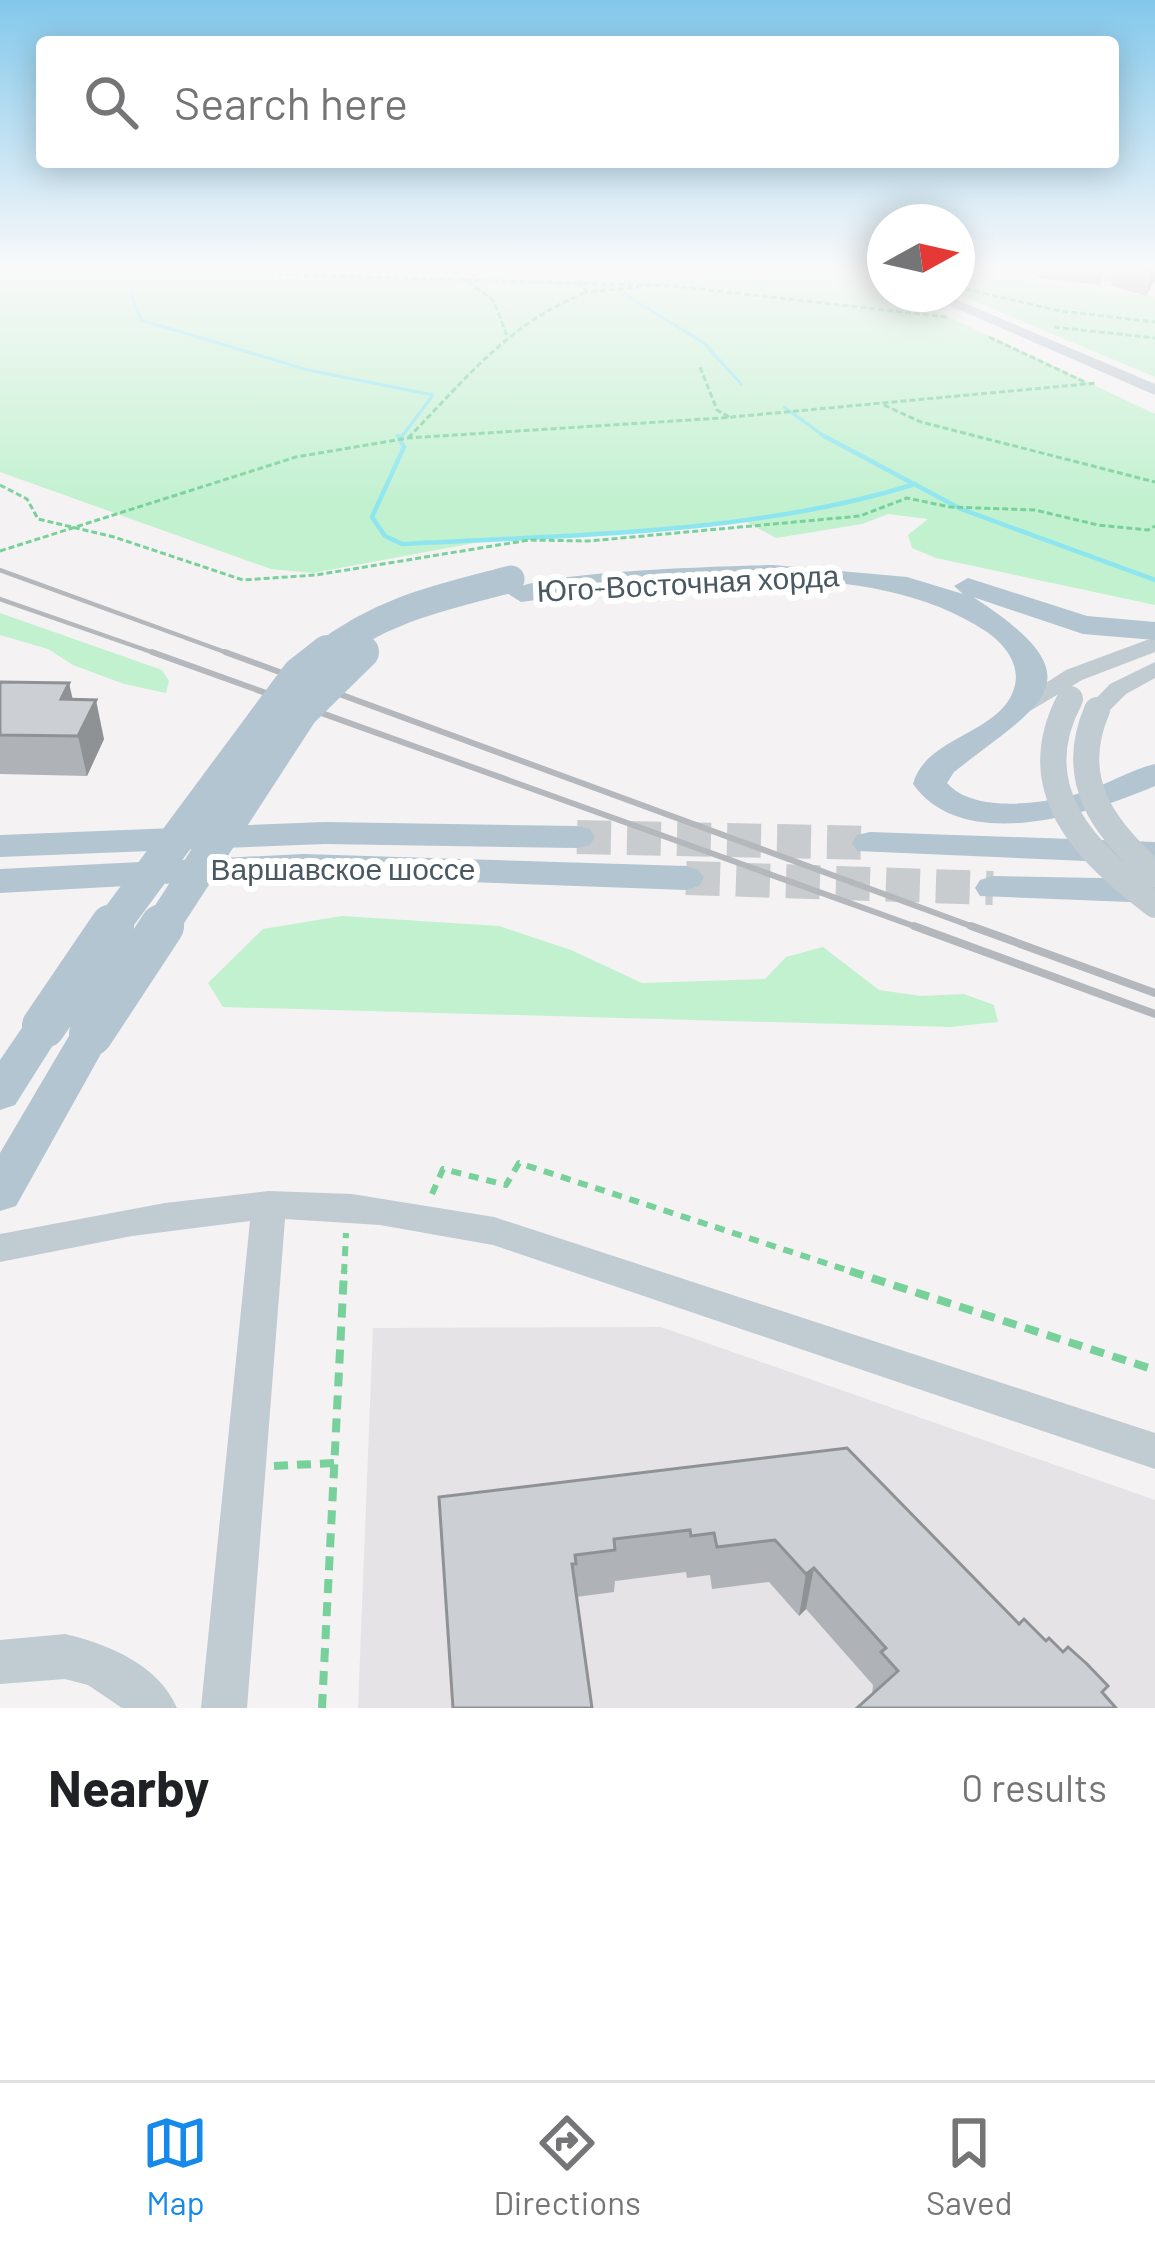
<!DOCTYPE html>
<meta charset="utf-8">
<style>
:root{--surface:#fff;--page:#f6f6f6;--text:#202124;--muted:#757577;--line:#e0e0e0;--accent:#168aeb}
body{margin:0;font-family:Barlow,sans-serif;background:var(--page);color:var(--text)}
.compass{position:absolute;left:867px;top:204px;width:108px;height:108px;border-radius:50%;background:var(--surface);box-shadow:0 6px 30px #0003;rotate:82deg}
.list{margin:0;padding:0;list-style:none}
h2{display:flex;justify-content:space-between;align-items:center;height:156px;margin:0;padding:0 48px;font-size:51px}
h2 small{font-size:39px;font-weight:400;color:var(--muted)}
.icon{flex:none;width:66px;height:66px;fill:none;stroke:currentColor;stroke-width:2;stroke-linecap:round;stroke-linejoin:round}
.map{position:relative;flex:none;width:1155px;height:1708px;overflow:hidden}
.search{position:absolute;background:var(--surface);box-shadow:0 6px 30px #0003;left:36px;right:36px;top:36px;height:132px;display:flex;align-items:center;gap:30px;box-sizing:border-box;padding:0 42px;border-radius:12px;color:var(--muted);font-size:45px}
.sheet{height:372px;background:var(--surface)}
nav{display:flex;justify-content:space-around;align-items:center;box-sizing:border-box;height:168px;border-top:3px solid var(--line);background:var(--surface);font-size:33px;color:var(--muted)}
nav a{display:grid;justify-items:center;gap:6px}
nav .on{color:var(--accent)}
.map>svg:first-child{display:block}
.education{fill:#e5e3e5}
.green{fill:#c1f1cf}
.lines{fill:none;stroke-linecap:round;stroke-linejoin:round}
.stream-far1{stroke:#8de6ef;stroke-width:3}
.stream{stroke:#8de6ef;stroke-width:4.5}
.major-tunnel{stroke:#c9ccce;stroke-width:34;stroke-dasharray:34 16;stroke-linecap:butt}
.path-far2{stroke:#78d19b;stroke-width:3;stroke-dasharray:6 3;stroke-linecap:butt}
.path-far1{stroke:#78d19b;stroke-width:6;stroke-dasharray:10 8;stroke-linecap:butt}
.path{stroke:#78d19b;stroke-width:8;stroke-dasharray:14 9;stroke-linecap:butt}
.minor{fill:#c0cbd2;fill-rule:evenodd}
.major{fill:#b2c5d1;fill-rule:evenodd}
.rail-far2{stroke:#b4b8bd;stroke-width:4.5}
.rail-far1{stroke:#b4b8bd;stroke-width:6}
.rail{stroke:#b4b8bd;stroke-width:8}
.minor-bridge{stroke:#c0cbd2;stroke-width:26}
.major-bridge-far2{stroke:#b2c5d1;stroke-width:27}
.major-bridge-far1{stroke:#b2c5d1;stroke-width:34}
.major-bridge{stroke:#b2c5d1;stroke-width:44}
.wall{fill:#afb3b7}
.shaded-wall{fill:#8f9295}
.building{fill:#ccd0d5;stroke:#8f9295;stroke-width:3}
.labels{text-anchor:middle;stroke-width:12;stroke-linejoin:round;paint-order:stroke}
.street-label{font-size:30px;fill:#495861;stroke:#fff}
</style>
<div class="map">
<svg width="1155" height="1708" viewBox="0 0 1155 1708">
<rect width="100%" height="100%" fill="#f4f2f3"/>
<path class="education" d="M661 1327 1155 1500V1708H358L373 1328Z"/>
<path class="green" d="M0 266H839L885 287V294H900L1155 414V605L936 558 912 548 908 535 928 519 888 514 862 524 776 538 743 520 585 537 485 541 313 573 271 569 0 472Z
M957 272 1155 297V377L957 294Z
M0 613 162 670 169 681 166 693 124 684 73 665 48 649 0 635Z
M342 916 499 926 571 950 642 983 765 979 786 957 823 947 879 990 921 996 964 994 994 1005 998 1022 950 1027 223 1007 208 983 263 929Z"/>
<g class="lines">
<path class="stream-far1" d="M131 294 141 320 308 370 433 395 400 439
M624 294 704 343 741 384
M784 407 828 439"/>
<path class="stream" d="M398 436 404 447 372 517 385 536 402 544C568 535 757 534 915 484
M824 436 961 509 1155 580"/>
<path class="major-tunnel" d="M577 837 870 843
M686 878 993 888"/>
<path class="path-far2" d="M151 266 228 273 673 286 947 317
M446 266 494 301 507 336
M0 272 5 266
M471 276 493 266
M578 281 587 292 639 287
M957 287 1060 311 1155 322
M1054 327 1155 338
M989 337 1087 383
M700 367 717 410 729 417
M884 405 921 422 1155 482
M408 438C467 378 507 324 587 292
M0 485 27 499 38 519 114 537 243 580 316 575 529 540 589 541 860 516 907 498 950 507 1035 510 1098 525 1148 530 1155 526
M0 551 296 457 408 438 721 418 1097 383"/>
<path class="path-far1" d="M432 1194 443 1169 506 1185 519 1163 859 1274
M344 1274 346 1233"/>
<path class="path" d="M850 1271 1155 1370
M274 1466 334 1463
M322 1708 344 1271"/>
<path class="minor" d="M859 266 885 270V279L861 269Z
M1111 266H1126L1113 282H1103Z
M923 294H943L1155 384V395Z
M1155 637V652L1082 680 1030 711H1014L1010 706 1066 670Z
M1155 662V678L1126 694 1105 715H1089L1085 710 1110 684Z
M269 1191 352 1194 494 1217 1155 1433V1469L493 1245 380 1225 285 1219 247 1708H201L250 1221 132 1236 0 1262V1234L165 1203Z
M65 1634C108 1644 159 1665 177 1708H122L88 1685 65 1679 0 1684V1640Z"/>
<path class="major" d="M773 565 907 577 963 594 954 586 968 578 1087 616 1155 622V640L1083 634 973 597C1102 680 1042 703 954 772L947 783C975 815 1048 803 1084 792 1108 784 1130 770 1155 764V786C1090 814 963 855 913 784 926 735 1004 734 1015 685 1020 663 1003 643 987 632 863 549 661 585 521 602L507 593C527 571 732 566 773 565Z
M325 822 577 826 590 829 595 837 590 845 577 848 325 844 0 857V835Z
M870 832 1155 842V864L857 851 852 843 857 835Z
M303 854 686 866 699 870 704 878 699 886 686 890 303 876 0 893V869Z
M993 876 1155 879V903L980 896 975 888 980 880Z
M44 1012 58 1016 65 1026 15 1105 0 1110V1060L30 1016Z
M91 1019 106 1024 112 1034 16 1206 0 1211V1153L76 1024Z"/>
<path class="rail-far2" d="M0 570 233 655
M0 599 160 655"/>
<path class="rail-far1" d="M152 652 922 929
M225 652 979 929"/>
<path class="rail" d="M914 926 1155 1014
M971 926 1155 993"/>
<path class="minor-bridge" d="M1070 699C1022 789 1085 852 1155 905
M1097 710C1067 780 1103 828 1155 874"/>
<path class="major-bridge-far2" d="M323 655C383 609 439 598 511 579
M359 655 362 652"/>
<path class="major-bridge-far1" d="M110 929 299 674 327 652
M160 929 301 712 362 652"/>
<path class="major-bridge" d="M44 1026 112 926
M91 1034 162 926"/>
</g>
<path class="wall" d="M1038 266H1106L1100 285 1038 278 1040 270 1037 269Z
M1115 266H1155L1146 296 1111 286Z
M0 682 73 699 104 739 87 776 0 774Z
M847 1448 1019 1624 1063 1652 1087 1664 872 1694 873 1685 806 1609 799 1616 769 1582 712 1589 710 1575 687 1578 686 1572 615 1581 614 1592 576 1597 439 1497Z"/>
<path class="shaded-wall" d="M1155 266V280L1146 296 1151 271Z
M69 683 78 722 70 738 61 699Z
M96 700 104 739 87 776 78 736Z
M814 1568 806 1609 799 1616 806 1574Z"/>
<path class="building" d="M1134 266H1154L1151 271Z
M0 682 69 683 61 699 96 700 78 736 0 735Z
M847 1448 1019 1624 1024 1619 1046 1641 1049 1638 1063 1652 1068 1647 1087 1664 1108 1686 1102 1692 1116 1708H857L898 1671 881 1652 886 1648 814 1568 806 1574 775 1540 717 1547 714 1533 691 1536 690 1530 614 1539 615 1550 575 1555 576 1564H572L592 1708H453L439 1497Z"/>
<linearGradient id="sky" x2="0" y2="1"><stop stop-color="#83c8eb"/><stop offset="0.53" stop-color="#faf9fa"/><stop offset="1" stop-color="#faf9fa" stop-opacity="0"/></linearGradient>
<rect width="1155" height="506" fill="url(#sky)"/>
<g class="labels">
<g class="street-label">
<text transform="translate(688 584) rotate(-3)" y="10">Юго-Восточная хорда</text>
<text x="343" y="880">Варшавское шоссе</text>
</g>
</g>
</svg>
<svg class="compass" viewBox="-18 -18 36 36"><path d="M0-13l5 13h-10z" fill="#e53935"/><path d="M0 13l5-13h-10z" fill="#757577"/></svg>
<div class="search"><svg class="icon" aria-label="search" viewBox="0 0 24 24"><circle cx="10" cy="10" r="6"/><path d="M15 15l6 6"/></svg>Search here</div>
</div>
<section class="sheet">
<h2>Nearby<small>0 results</small></h2>
<ul class="list">
</ul>
</section>
<nav>
<a class="on"><svg class="icon" aria-label="map" viewBox="0 0 24 24"><path d="M3 6l6-2 6 2 6-2v14l-6 2-6-2-6 2zM9 4v14M15 6v14"/></svg>Map</a>
<a><svg class="icon" aria-label="directions" viewBox="0 0 24 24"><path d="M12 3l9 9-9 9-9-9zM9 14v-3h6M13 9l2 2-2 2"/></svg>Directions</a>
<a><svg class="icon" aria-label="saved" viewBox="0 0 24 24"><path d="M7 4h10v16l-5-4-5 4z"/></svg>Saved</a>
</nav>
